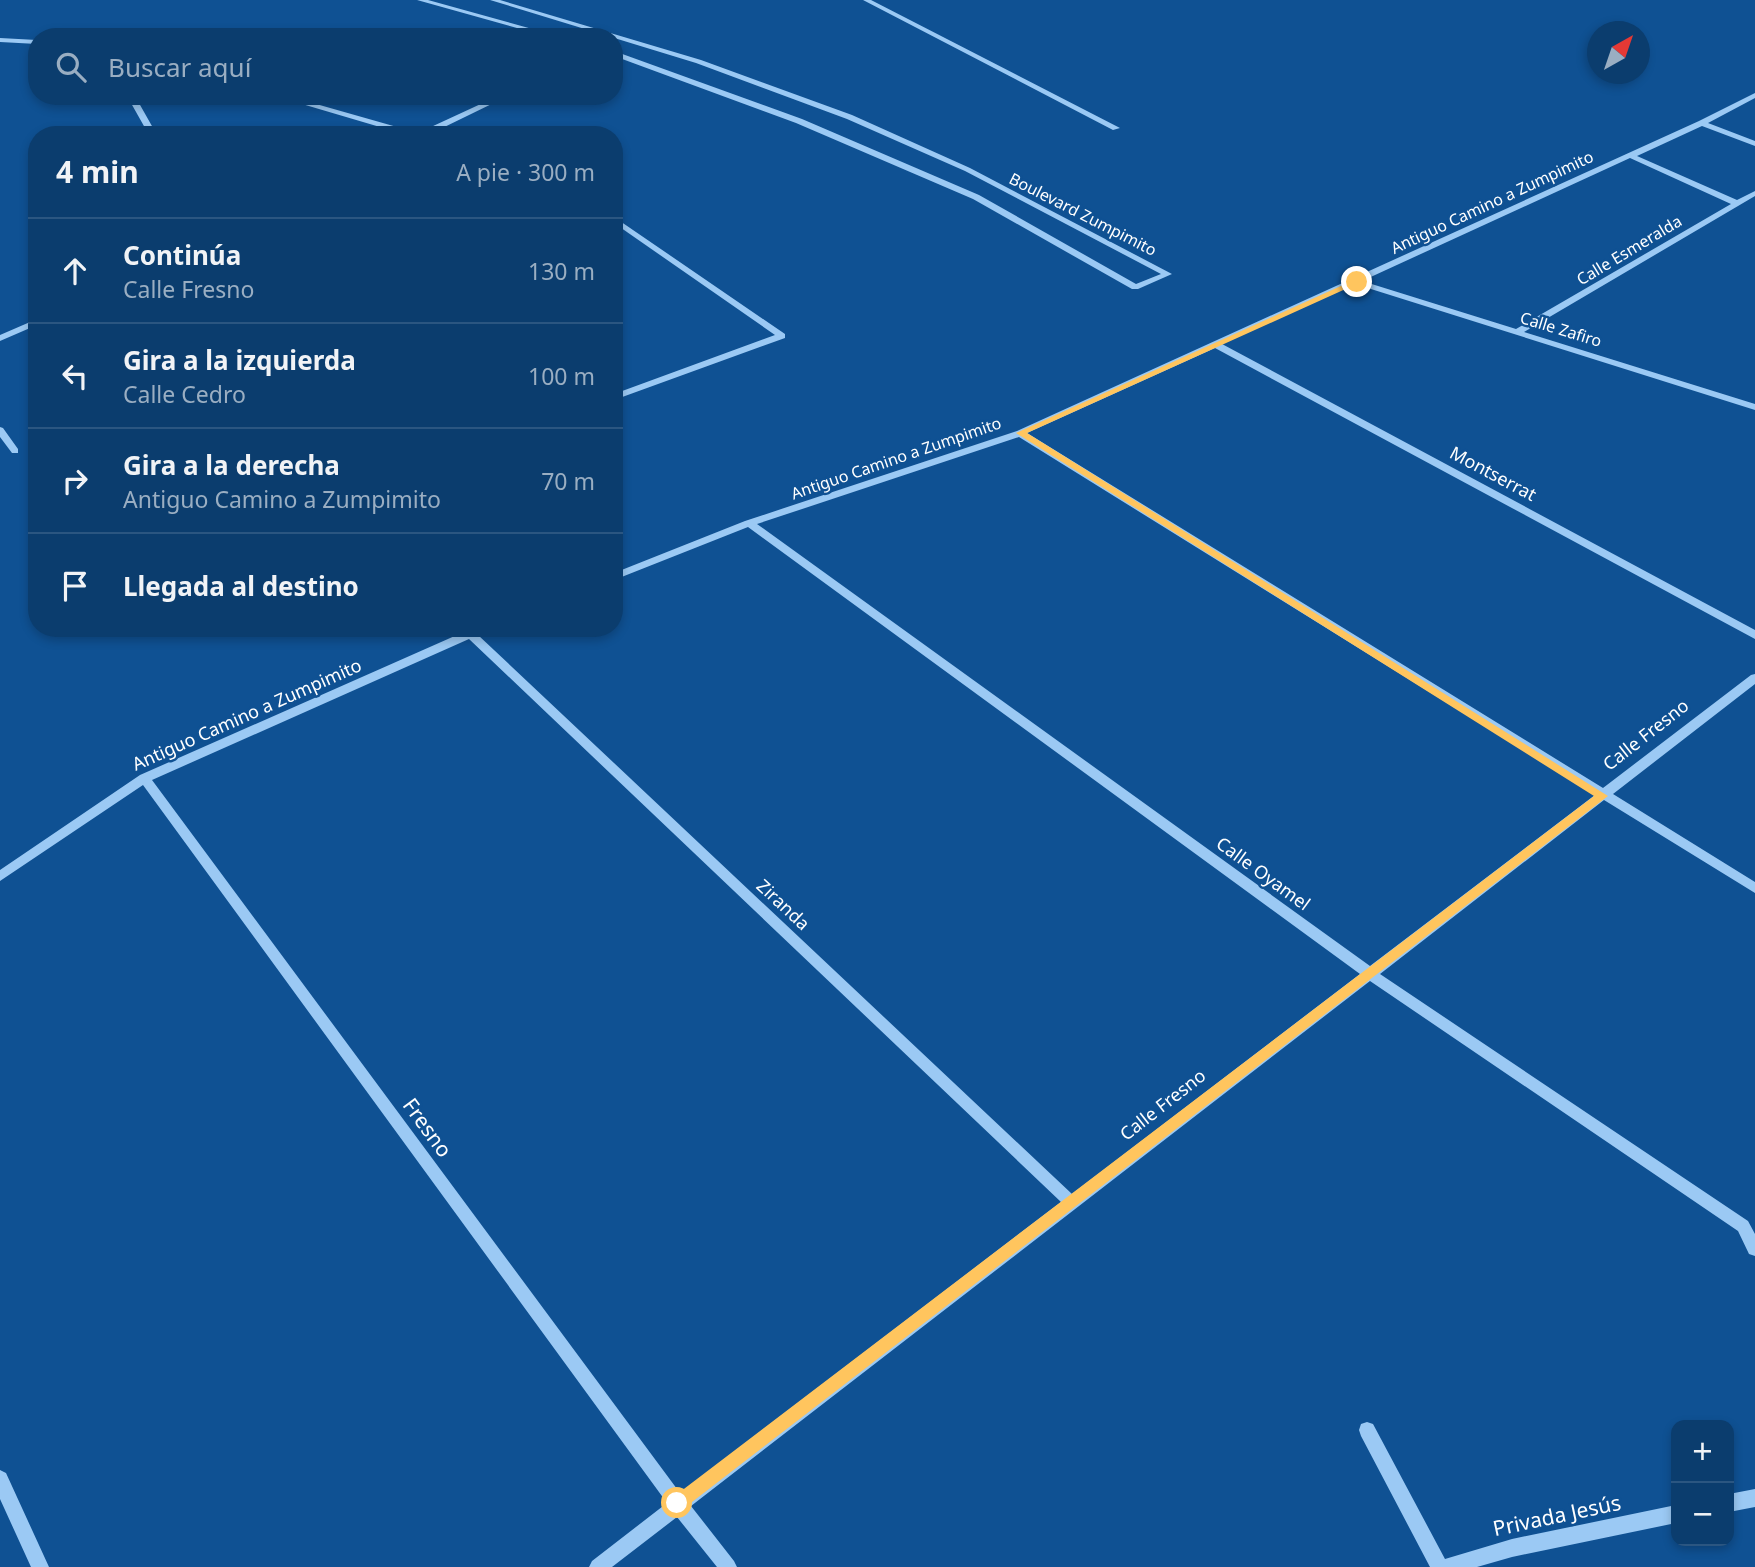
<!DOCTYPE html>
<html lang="es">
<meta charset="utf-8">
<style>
:root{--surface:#0b3d6e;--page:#144473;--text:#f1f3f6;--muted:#9aaec2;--line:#2b5681}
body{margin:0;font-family:"Noto Sans",sans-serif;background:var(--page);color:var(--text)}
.controls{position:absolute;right:21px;bottom:21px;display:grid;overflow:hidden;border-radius:14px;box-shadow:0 4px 10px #0003}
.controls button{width:63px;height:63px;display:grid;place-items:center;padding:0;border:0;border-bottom:2px solid var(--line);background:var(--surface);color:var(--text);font:35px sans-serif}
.compass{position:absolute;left:1587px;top:21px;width:63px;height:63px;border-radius:50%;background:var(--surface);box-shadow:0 4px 10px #0003;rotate:40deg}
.stop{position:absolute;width:21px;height:21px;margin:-16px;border:5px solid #ffc55e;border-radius:50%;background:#fff}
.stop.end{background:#ffc55e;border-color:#fff;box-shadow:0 2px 7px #0008}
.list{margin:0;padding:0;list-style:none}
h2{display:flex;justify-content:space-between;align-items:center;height:91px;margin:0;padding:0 28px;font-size:30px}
h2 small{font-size:23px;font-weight:400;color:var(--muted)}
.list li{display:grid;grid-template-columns:46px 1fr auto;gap:21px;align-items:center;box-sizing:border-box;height:105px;padding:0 28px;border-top:2px solid var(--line)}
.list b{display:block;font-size:26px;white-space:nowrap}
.list p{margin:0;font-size:23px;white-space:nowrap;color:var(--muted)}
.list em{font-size:23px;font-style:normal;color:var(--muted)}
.icon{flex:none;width:38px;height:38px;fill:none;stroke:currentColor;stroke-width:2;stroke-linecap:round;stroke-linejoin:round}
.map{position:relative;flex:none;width:1755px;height:1567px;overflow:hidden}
.search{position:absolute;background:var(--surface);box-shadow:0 4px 10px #0003;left:28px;top:28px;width:595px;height:77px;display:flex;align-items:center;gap:18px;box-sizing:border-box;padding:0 24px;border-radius:28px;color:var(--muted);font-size:26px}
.panel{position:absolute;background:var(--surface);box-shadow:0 4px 10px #0003;left:28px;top:126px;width:595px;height:511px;border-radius:28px}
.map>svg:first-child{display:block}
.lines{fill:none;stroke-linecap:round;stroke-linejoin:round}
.minor{fill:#9bc9f4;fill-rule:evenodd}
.route{fill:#ffc55e}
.labels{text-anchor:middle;stroke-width:5;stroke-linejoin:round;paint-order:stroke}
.far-street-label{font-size:16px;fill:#fff;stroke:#0f5193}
.street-label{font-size:18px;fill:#fff;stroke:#0f5193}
.near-street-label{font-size:21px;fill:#fff;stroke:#0f5193}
</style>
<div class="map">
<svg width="1755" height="1567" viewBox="0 0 1755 1567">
<rect width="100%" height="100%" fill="#0f5193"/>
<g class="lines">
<path class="minor" d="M417 0H428L561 37H549Z
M490 0H500L701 60 852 115 970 168 1172 274 1138 289H1132L973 199 796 123 614 56V51L802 119 979 195 1136 284 1161 274 965 171 847 119 696 63Z
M863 0H871L1120 128 1113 130Z
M0 38 37 40V44L0 42Z
M1755 93V98L1708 123 1755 141V146L1702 126 1637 156 1737 200 1755 191V196L1524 332 1755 404V410L1355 284 1222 344 1755 630V639L1215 348 1027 433 1603 788 1751 675 1755 674V684L1613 794 1755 882V893L1604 800 1380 974 1748 1221 1755 1234V1256L1749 1254 1738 1231 1370 981 691 1506 734 1561 737 1567H717L677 1517 612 1567H589L592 1561 667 1503 143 785 0 881V870L140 775 466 631 474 628H489L478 635 1072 1194 1360 974 748 527 614 580V573L745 521 1017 431 1699 121ZM1630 158 1731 204 1516 329 1362 281ZM1019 437 1595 795 1370 966 757 524ZM469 639 1061 1202 680 1493 152 780Z
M127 96H135L157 135H149Z
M275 96H288L418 133 498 96H508L428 135H407Z
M614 217 785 334V338L614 400V394L775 335 614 223Z
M37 319V325L0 341V335Z
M0 427 3 428 18 449V453H12L0 437Z
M1367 1422 1373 1424 1445 1559 1512 1539 1676 1505V1523L1512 1557 1477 1567H1430L1361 1436 1359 1430 1361 1424Z
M0 1470 6 1473 49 1567H31L0 1499Z
M1755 1489V1507L1729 1512V1494Z"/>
</g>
<path class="route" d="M1354 280 1361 282 1027 433 1608 796 683 1509H672V1498L1594 796 1016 433Z"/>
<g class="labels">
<g class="far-street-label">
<text transform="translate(1492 202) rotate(-25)" y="6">Antiguo Camino a Zumpimito</text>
<text transform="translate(1083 214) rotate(27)" y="6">Boulevard Zumpimito</text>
<text transform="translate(1629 250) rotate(-31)" y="6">Calle Esmeralda</text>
<text transform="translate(1561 329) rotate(17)" y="6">Calle Zafiro</text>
<text transform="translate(896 458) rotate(-19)" y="6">Antiguo Camino a Zumpimito</text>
</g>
<g class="street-label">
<text transform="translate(1493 474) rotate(28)" y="6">Montserrat</text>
<text transform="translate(247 715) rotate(-24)" y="6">Antiguo Camino a Zumpimito</text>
<text transform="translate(1646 735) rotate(-38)" y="6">Calle Fresno</text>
<text transform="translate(1263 874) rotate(36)" y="6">Calle Oyamel</text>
<text transform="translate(783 905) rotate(43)" y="6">Ziranda</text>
<text transform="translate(1163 1105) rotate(-38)" y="6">Calle Fresno</text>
</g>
<g class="near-street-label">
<text transform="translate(427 1128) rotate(54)" y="7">Fresno</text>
<text transform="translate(1557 1516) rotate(-12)" y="7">Privada Jesús</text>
</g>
</g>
</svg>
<div class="controls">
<button>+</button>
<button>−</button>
</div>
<svg class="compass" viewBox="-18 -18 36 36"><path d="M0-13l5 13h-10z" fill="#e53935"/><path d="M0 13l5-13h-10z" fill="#9aaec2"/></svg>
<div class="stop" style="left:677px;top:1503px"></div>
<div class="stop end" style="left:1357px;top:282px"></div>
<div class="search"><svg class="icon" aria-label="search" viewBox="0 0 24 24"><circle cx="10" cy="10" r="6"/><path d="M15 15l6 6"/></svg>Buscar aquí</div>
<section class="panel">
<h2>4 min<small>A pie · 300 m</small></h2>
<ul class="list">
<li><svg class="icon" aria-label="ahead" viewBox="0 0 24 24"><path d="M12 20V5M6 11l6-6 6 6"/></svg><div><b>Continúa</b><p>Calle Fresno</p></div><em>130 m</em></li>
<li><svg class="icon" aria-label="left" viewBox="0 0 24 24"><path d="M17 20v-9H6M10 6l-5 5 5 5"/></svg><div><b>Gira a la izquierda</b><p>Calle Cedro</p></div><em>100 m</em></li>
<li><svg class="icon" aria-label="right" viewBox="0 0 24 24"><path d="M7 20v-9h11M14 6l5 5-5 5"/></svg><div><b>Gira a la derecha</b><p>Antiguo Camino a Zumpimito</p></div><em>70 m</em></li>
<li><svg class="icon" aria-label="arrive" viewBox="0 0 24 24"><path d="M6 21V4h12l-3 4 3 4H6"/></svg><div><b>Llegada al destino</b></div></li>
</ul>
</section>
</div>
